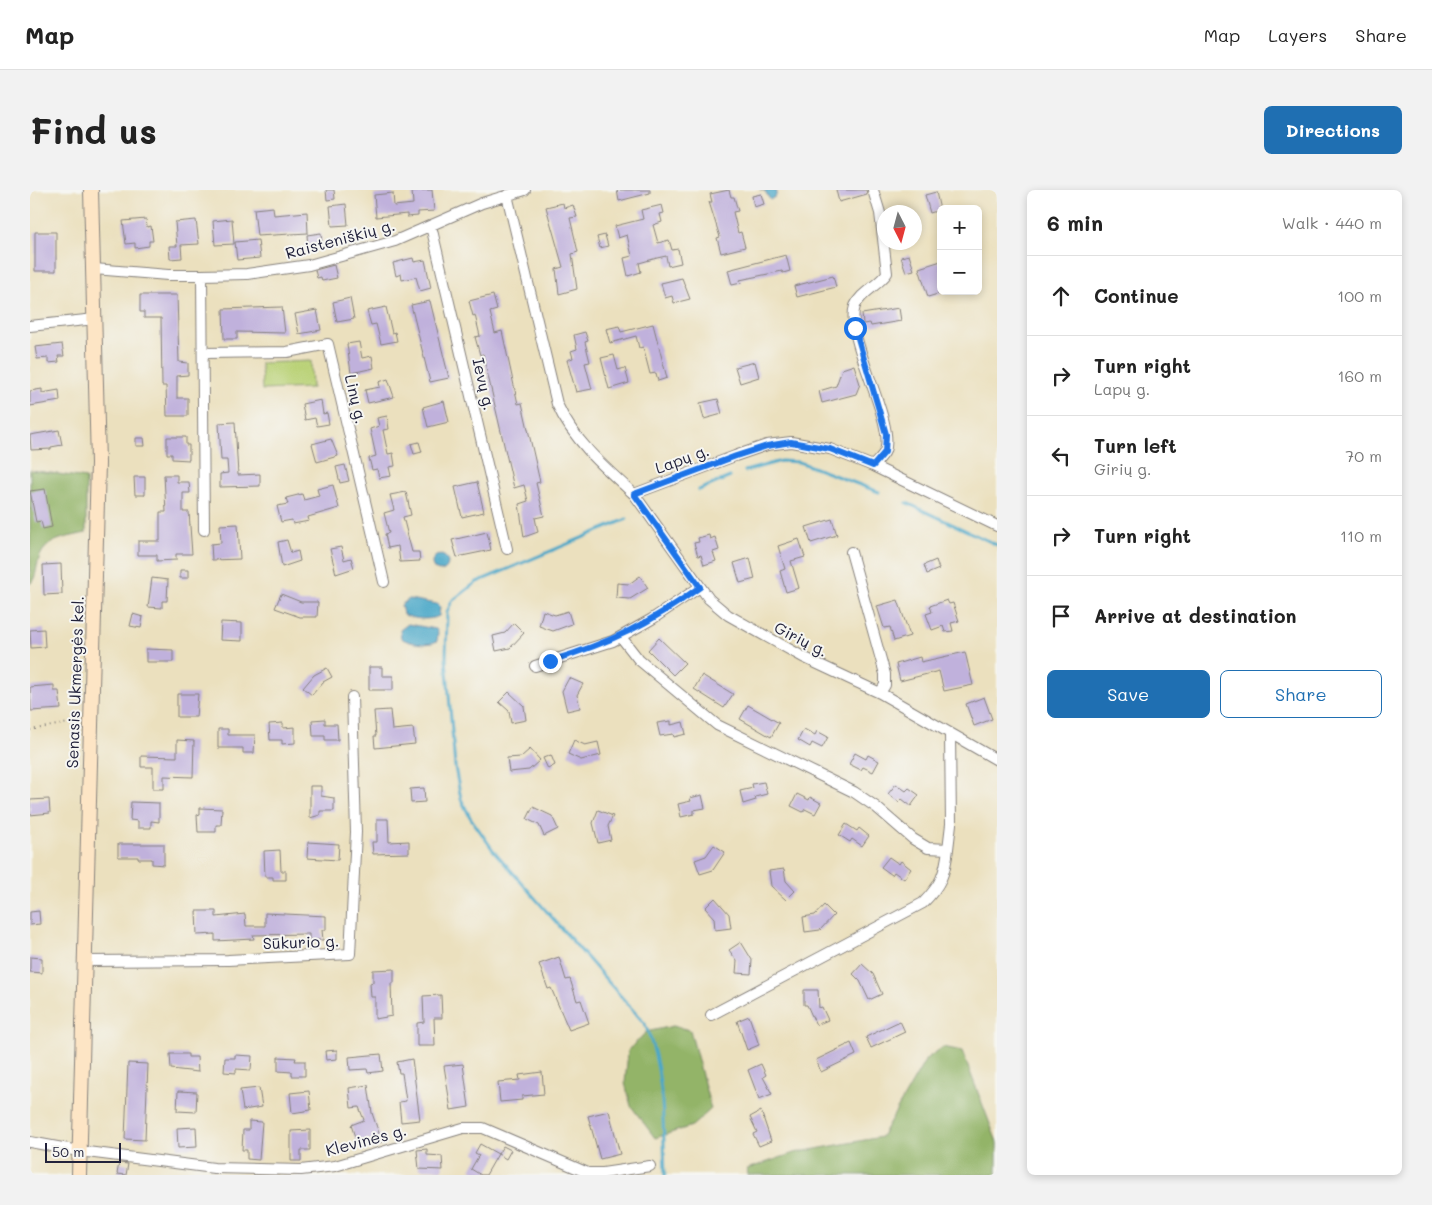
<!DOCTYPE html>
<meta charset="utf-8">
<style>
:root{--surface:#fff;--page:#f2f2f2;--text:#222;--muted:#767676;--line:#e0e0e0;--accent:#1f6fb2}
body{margin:0;font-family:Mali,sans-serif;background:var(--page);color:var(--text)}
.controls{position:absolute;right:15px;top:15px;display:grid;overflow:hidden;border-radius:8px;box-shadow:0 2px 8px #0003}
.controls button{width:45px;height:45px;display:grid;place-items:center;padding:0;border:0;border-bottom:1px solid var(--line);background:var(--surface);color:var(--text);font:25px sans-serif}
.compass{position:absolute;left:847px;top:15px;width:45px;height:45px;border-radius:50%;background:var(--surface);box-shadow:0 2px 8px #0003;rotate:174deg}
.scale{position:absolute;left:15px;bottom:12px;width:76px;box-sizing:border-box;padding-left:5px;border:2px solid #22223b;border-top:0;font-size:14px;line-height:18px;white-space:nowrap;color:#22223b;-webkit-text-stroke:4px #f6f6f2;paint-order:stroke}
.stop{position:absolute;width:15px;height:15px;margin:-11px;border:4px solid #1a73e8;border-radius:50%;background:#fff}
.stop.end{background:#1a73e8;border-color:#fff;box-shadow:0 1px 5px #0008}
.list{margin:0;padding:0;list-style:none}
h2{display:flex;justify-content:space-between;align-items:center;height:65px;margin:0;padding:0 20px;font-size:21px}
h2 small{font-size:16px;font-weight:400;color:var(--muted)}
.list li{display:grid;grid-template-columns:32px 1fr auto;gap:15px;align-items:center;box-sizing:border-box;height:80px;padding:0 20px;border-top:1px solid var(--line)}
.list b{display:block;font-size:19px;white-space:nowrap}
.list p{margin:0;font-size:16px;white-space:nowrap;color:var(--muted)}
.list em{font-size:16px;font-style:normal;color:var(--muted)}
.actions{display:flex;gap:10px;padding:15px 20px}
.actions a{flex:1;padding:11px 0;border:1px solid var(--accent);border-radius:8px;text-align:center;font-size:18px;color:var(--accent)}
.actions .main{background:var(--accent);color:#fff}
.icon{flex:none;width:28px;height:28px;fill:none;stroke:currentColor;stroke-width:2;stroke-linecap:round;stroke-linejoin:round}
.map{position:relative;flex:none;width:967px;height:985px;overflow:hidden;border-radius:8px}
header{display:flex;align-items:center;gap:30px;box-sizing:border-box;height:70px;padding:0 25px;background:var(--surface);border-bottom:1px solid var(--line)}
header strong{font-size:24px}
nav{display:flex;gap:28px;margin-inline-start:auto;font-size:18px}
.intro{display:flex;align-items:center;justify-content:space-between;box-sizing:border-box;height:120px;padding:0 30px}
h1{margin:0;font-size:35px}
.button{padding:12px 22px;border-radius:8px;background:var(--accent);color:#fff;font-size:18px;font-weight:700}
main{display:flex;gap:30px;padding:0 30px}
aside{flex:1;background:var(--surface);border-radius:8px;box-shadow:0 2px 8px #0003}
.map>svg:first-child{display:block}
.green{fill:#bad277;stroke:#6e7a59}
.forest{fill:#93b468;stroke:#5a6b52}
.water{fill:#4aa7c8;stroke:#366482}
.lines{fill:none;stroke-linecap:round;stroke-linejoin:round}
.stream{stroke:#4aa7c8;stroke-width:3}
.building{fill:#c0b1dc}
.minor-casing{stroke:#86817c;stroke-width:12}
.secondary-casing{stroke:#86817c;stroke-width:16}
.path{stroke:#86817c;stroke-width:2;stroke-dasharray:1 4;stroke-linecap:butt}
.minor{stroke:#fff;stroke-width:10}
.secondary{stroke:#fde5c5;stroke-width:14}
.route{stroke:#1a73e8;stroke-width:6}
.labels{text-anchor:middle;stroke-width:4;stroke-linejoin:round;paint-order:stroke}
.street-label{font-size:16px;fill:#22223b;stroke:#f6f6f2}
</style>
<header>
<strong>Map</strong>
<nav><a>Map</a><a>Layers</a><a>Share</a></nav>
</header>
<div class="intro"><h1>Find us</h1><a class="button">Directions</a></div>
<main>
<div class="map">
<svg width="967" height="985" viewBox="0 0 967 985">
<rect width="100%" height="100%" fill="#f6f6f2"/>
<filter id="ink" filterUnits="userSpaceOnUse"><feTurbulence type="fractalNoise" baseFrequency=".02" numOctaves="2"/><feDisplacementMap in="SourceGraphic" scale="10" xChannelSelector="R" yChannelSelector="G"/><feConvolveMatrix kernelMatrix="1 2 1 2 8 2 1 2 1" color-interpolation-filters="sRGB"/></filter>
<filter id="wash" filterUnits="userSpaceOnUse"><feTurbulence type="fractalNoise" baseFrequency=".0096" numOctaves="4" result="noise"/><feDisplacementMap in="SourceGraphic" scale="20" xChannelSelector="R" yChannelSelector="G"/><feGaussianBlur stdDeviation="1.12" result="paint"/><feColorMatrix in="noise" values="0 0 0 0 0 0 0 0 0 0 0 0 0 0 0 0 0 1.4 0 .05"/><feComposite in="paint" operator="in"/></filter>
<g filter="url(#wash)">
<rect width="100%" height="100%" fill="#ebe0be"/>
<path class="green" d="M281 171 282 198 232 200 231 173Z"/>
<path class="forest" d="M0 280 56 288V343C36 348 14 348 8 372 6 380 6 388 0 394Z
M643 836 660 840 681 919 662 936 625 948 601 916 595 893 598 861 616 842Z
M913 857 932 861 967 952V985H718L717 979 764 963 851 947 896 869Z"/>
<path class="water" d="M730 0H747L746 6 740 10 735 1Z
M402 373a8 8 0 1 1 16 0a8 8 0 1 1-16 0Z
M379 409 407 414 410 417 409 426C400 431 381 429 373 424L371 415Z
M378 434 406 439 408 442 407 451C399 456 380 454 371 448L370 440Z"/>
<g class="lines">
<path class="stream" d="M715 281 751 271 769 272 849 302
M669 300 700 287
M877 313 967 355
M597 329 447 392 422 411 417 422 416 469 425 577 431 609 440 627 463 660 615 834C635 882 633 934 635 985"/>
</g>
<g id="blocks">
<path class="building" d="M296 0H304L305 9 297 10Z
M397 0H402L404 21 388 22V26L377 27V24L346 27 344 5 363 3 364 16 383 14 382 1Z
M587 0H620V3L589 11Z
M699 0 701 7H704L708 21 703 22 708 43 711 42 715 57 691 63 687 48 690 47 679 12H682L680 4Z
M806 0H836L837 4 809 12Z
M906 2 910 20 900 23 895 5Z
M731 4 734 14 724 17 722 6Z
M533 13 534 18 543 15 547 27 540 28 548 62 542 64 547 99 529 104 526 79 533 77 516 17Z
M316 14 318 35 302 36 300 16Z
M632 15 634 23 630 24 632 32 623 35 628 53 639 50 642 60 648 59 651 73 638 76 636 66 627 68 609 73 611 82 598 86 594 68 602 66 597 45 588 48 585 36 613 29 611 20Z
M243 17 244 25 277 22 278 43 227 46 224 19Z
M116 29 117 37 121 36 123 51H119V56L105 58V53L96 54 93 31Z
M202 29 204 54 185 55 183 31Z
M166 30 169 54 151 55 152 68 140 69 139 56H147L145 32Z
M5 42H26V81H5Z
M291 43 292 56 278 57 277 45Z
M575 45 578 56 570 58 567 47Z
M228 50 230 68 207 70 205 52Z
M756 65 760 81 753 83 752 81 710 90 711 93 702 95 698 80Z
M879 65 884 80 876 82 871 67Z
M383 68 384 72 395 70 401 98 390 101 386 87 372 90 371 84 366 86 363 73Z
M911 71V103L898 107 889 78Z
M304 75 307 88 292 91 291 87 287 88 285 80Z
M803 86 806 97 767 107 764 96Z
M652 88 660 109 644 113 642 106 635 108 631 93Z
M110 105H147L149 172 158 173V185L147 186V208H158V226H137L136 196H132L131 128H114V122H110Z
M463 105 467 120 460 122 465 143 472 141 488 214 492 213 510 292 506 293 514 326 505 328 508 342 494 347 489 314 498 311 494 295 484 298 453 164 450 165 445 147 450 146 445 125 443 126 439 111Z
M320 108 324 129 307 132 303 112Z
M400 111 419 188 400 192 381 115Z
M252 117 255 143 207 142V149H194L193 119Z
M356 117 362 143 365 142 367 151 351 154 346 134 341 135 337 121Z
M869 118 871 131 841 136 840 133 833 134 832 124Z
M287 120 291 140 269 144 265 124Z
M623 134 637 188 628 191 626 183 620 184 613 157 609 158 606 146 580 153 576 139 589 136 591 142Z
M555 142 558 151 555 152 560 172 555 173 562 199 546 202 537 170 543 168 541 161 547 159 544 145Z
M329 152 332 168 342 166 344 178 321 183 317 154Z
M32 154 34 166H28L29 172 18 173V168L7 169 5 157Z
M584 165 588 180 595 178 599 193 579 199 571 168Z
M725 172 729 187 710 193 705 177Z
M824 175 830 194 826 204 792 213 789 201 806 196 812 179Z
M358 189 364 207 338 213 335 200 350 197 349 192Z
M12 199V203L29 200 30 211 0 216V201Z
M688 209 692 224 674 229 670 213Z
M291 210 293 224 297 223 299 234 287 236 285 228 275 230 272 214Z
M414 211 419 232 398 237 393 217Z
M357 226 359 239 353 240 358 264 363 263 365 276 359 277 361 286 349 288 347 279 342 280 339 268 346 266 340 239 349 236 347 228Z
M205 232 208 285 230 284V296L190 297V284L198 283 197 270H191L189 233Z
M29 240 32 255 21 257V259L1 260 0 245Z
M137 247H156V255H159V270L142 269V264H137Z
M106 248H114L115 256H106Z
M301 249 308 266 287 272 282 254Z
M389 252 392 262 384 264 381 254Z
M315 275 319 291 310 293 306 277Z
M134 285H147V292H159L160 303H153V322H159L162 364H146V370L127 371V365H108V351H130V322H136Z
M104 287H115V305H105Z
M447 292 454 322 432 327 425 297Z
M303 295 309 318 278 327 279 331 263 334 262 330 251 332 247 316 258 314 256 308 272 304 274 310 289 306 287 299Z
M15 299 22 337 13 339 11 331 6 332 0 301Z
M376 302 381 325 373 327 382 362H389L390 371 370 372 368 356 358 358 355 344 359 343 354 323 364 320 360 305Z
M802 329 807 345 781 353 776 337Z
M208 334 210 369 182 370 181 354 191 353 190 335Z
M457 342 461 360 427 367 422 350Z
M679 345 680 349 685 347 689 360 683 362 686 371 674 375 671 365 668 366 664 353 669 352 668 348Z
M769 349 775 367 761 371 769 398 756 402 750 381 755 379 748 356Z
M257 350 261 363 268 361 270 371 252 377 248 352Z
M311 357 314 370 321 368 324 378 306 384 300 359Z
M720 368 725 389 710 393 704 373Z
M906 370 909 379 897 384 894 375Z
M31 374 32 404 14 405 13 375Z
M150 380H158V388H150Z
M610 386 618 398 600 409 586 408 587 393 599 394Z
M122 388 138 390 137 411H132V418L118 417Z
M251 404 271 412H288L287 427H270L245 418Z
M868 410 880 446 864 451 860 437 854 438 847 416Z
M917 410 919 414 923 413 929 431 921 433 923 441 915 442 913 436 902 440 896 424 902 422 900 416Z
M513 421 525 425 538 421 542 434 523 441 509 436Z
M103 424 113 427 111 438 100 436Z
M191 432 212 433V451L190 450Z
M484 433 494 443 480 458 466 461 463 446 475 443Z
M14 439 15 457 1 458 0 440Z
M629 448 655 473 643 485 618 460Z
M116 459 143 460V472H116Z
M935 462 943 495 914 501 909 481 870 491 866 474 890 467 891 472Z
M339 477H352V486H363V500H339Z
M297 478 302 487 293 492 282 505 273 498 284 485Z
M672 485 703 504 694 518 664 499Z
M539 488 553 494 547 505 550 518 537 521 532 501Z
M24 495V501H29L31 519 1 521 0 497Z
M479 502 494 516 496 530 481 533 479 521 469 512Z
M147 504H168L166 527H147Z
M954 507 962 529 944 536 936 514Z
M718 515 749 533 741 547 710 529Z
M360 520 362 540 383 538 385 554 345 558 344 546H346L344 521Z
M295 529V534H307L308 550H295V546H283L282 530Z
M641 531V535L653 532 656 544 644 547 643 544 630 546 627 533Z
M253 533V538L265 537V553L252 554V550H240L239 534Z
M188 539H198V545H225L224 563H213V558H188Z
M774 539 785 545 787 541 798 547 792 558 782 553 780 557 768 550Z
M147 550 164 551 163 587 134 586V599H123V577H111V566L147 567Z
M544 550 555 555 568 552 571 565 551 570 538 564Z
M500 559 510 570 499 580 479 582 477 568 491 567Z
M825 563 836 569 838 565 849 571 843 582 833 577 831 580 819 574Z
M521 565 525 575 518 579 513 568Z
M734 592 737 604 725 607 726 610 713 614 710 601 723 598 722 594Z
M866 594 876 601 879 598 889 605 881 616 872 609 869 612 858 604Z
M280 596H291V606L304 608V621H290V625L280 628Z
M394 598 395 612 381 613 380 599Z
M767 604 779 610 780 607 791 613 785 624 775 619 773 622 761 616Z
M672 605 675 618 664 620V624L651 627 648 614 661 611 660 608Z
M19 609 20 623 0 625V610Z
M101 612 129 613V632L121 631V638H108V631L100 630Z
M503 617 522 626 528 639 514 646 509 635 497 629Z
M170 618 192 619 191 635H186V642H168L167 625 170 624Z
M568 620 583 626 578 636 581 650 568 653 563 633Z
M347 629H358L359 652 379 651V663L343 664 342 652H347Z
M816 634 827 641 829 638 839 646 832 656 822 649 820 652 809 645Z
M278 652 309 654 308 670 277 668Z
M88 654H134V675L122 674V669H108V667H88Z
M684 655 695 662 683 680 670 684 665 670 676 666Z
M250 660 251 681H256V690H243V687H235L234 661Z
M859 667 869 674 871 671 881 679 874 689 864 682 862 685 851 677Z
M754 679 756 691 765 701 756 710 741 696 739 681Z
M685 708 699 724 701 738 685 740 684 728 675 718Z
M794 715 804 725 790 740 775 742 773 727 785 725Z
M9 721 10 734 0 735V722Z
M166 721H186V727L215 724 216 736H235V723L296 726V740H292L293 750H279V744L223 745 224 749 185 751V744L167 745Z
M711 752 722 770 721 784 706 783 707 771 699 760Z
M0 767 12 768V783L0 782Z
M529 767 536 790 540 789 547 811 551 810 559 833 539 840 521 798 518 799 509 774Z
M832 774 843 784 852 804 839 810 830 791 823 784Z
M364 779V793H361L362 826 345 829V807H341L340 793 343 792V780Z
M774 800H788L789 818 792 817 798 830 786 835 777 815H774Z
M411 805 412 828H404L405 856H387V833L394 832 393 806Z
M719 826 729 855 717 860 707 831Z
M870 831 875 842 841 858 836 847Z
M821 853 826 865 791 882 786 870Z
M307 860V869L296 870 295 861Z
M140 864H158V867H167L168 882 141 879Z
M351 864 353 881 338 883 337 879 320 880 319 867Z
M205 865 222 866 221 880 206 879V883L194 882 195 868H205Z
M248 867 266 868 265 871H275V886H262V882L248 881Z
M382 869 390 930 371 932 369 912 376 911 372 883H369L367 872Z
M98 873 118 874 115 950 95 949Z
M433 874 439 917 421 920 414 876Z
M731 874 736 885 733 887 742 904 729 909 718 880Z
M512 882 514 904 492 906V910L470 912 468 892 490 890 489 885Z
M338 895 342 923 352 952 342 955 340 949 327 953 321 935 334 930 329 917 321 918 319 898Z
M229 898 232 917 213 920 210 900Z
M148 901 167 902 166 922 147 921Z
M279 901 281 920 262 923 260 903Z
M579 921 590 964 570 969 558 926Z
M731 921 741 951 729 956 723 944 727 942 720 927Z
M219 931 232 932 229 970 217 969V960H212L213 940H219Z
M166 937 167 957 148 958 147 938Z
M280 940V960H271V971H261V941Z
M450 954 468 964 456 985H451L441 979 449 965 445 963Z
M473 956 481 960 476 969 468 964Z
M397 959V965L412 966 413 980 389 979 387 960Z
M89 973 98 974 96 985 87 984Z"/>
</g>
</g>
<g filter="url(#ink)">
<use href="#blocks" fill-opacity="0" stroke="#86817c" stroke-width="1"/>
<g class="lines">
<g class="minor-casing">
<path id="minor" d="M477 5 527 214C543 250 575 278 604 304L705 266 737 255 761 252 800 259 843 276 967 336
M401 36 477 359
M64 79 138 85H172L217 84 279 75 365 51 452 13 495 0
M172 85 174 340
M0 136 65 129
M173 163 257 162 298 154 354 392
M843 276C847 271 853 266 855 261 866 232 814 147 825 116 830 103 849 95 857 83L850 23 843 0
M604 304 679 409 698 425 773 467 850 503 967 570
M821 362 855 484V495L850 503
M591 447 609 470 687 535 824 602 846 617 883 649 898 658 918 659C915 684 911 695 893 713L681 825
M505 476 583 451 622 429 670 397
M918 659 921 634 920 543
M55 771 198 770 320 764 326 642 322 507
M0 952 49 961 184 978 271 980 305 976 433 938H453L558 983H573L620 976"/>
</g>
<g class="secondary-casing">
<path id="secondary" d="M49 985 68 273 61 0"/>
</g>
<path class="path" d="M0 540 49 531"/>
<use href="#minor" class="minor"/>
<use href="#secondary" class="secondary"/>
</g>
</g>
<g class="lines" filter="url(#ink)">
<path class="route" d="M520 471C580 453 619 434 670 397L604 304 706 266 737 256 761 252 800 259 843 276 855 262 856 244 825 138"/>
</g>
<g class="labels">
<g class="street-label">
<text transform="translate(310 49) rotate(-15)" y="6">Raisteniškių g.</text>
<text transform="translate(454 194) rotate(77)" y="6">Ievų g.</text>
<text transform="translate(326 209) rotate(77)" y="6">Linų g.</text>
<text transform="translate(652 269) rotate(-20)" y="6">Lapų g.</text>
<text transform="translate(771 449) rotate(27)" y="6">Girių g.</text>
<text transform="translate(45 492) rotate(-88)" y="6">Senasis Ukmergės kel.</text>
<text transform="translate(271 752) rotate(-2)" y="6">Sūkurio g.</text>
<text transform="translate(336 950) rotate(-15)" y="6">Klevinės g.</text>
</g>
</g>
</svg>
<div class="controls">
<button>+</button>
<button>−</button>
</div>
<svg class="compass" viewBox="-18 -18 36 36"><path d="M0-13l5 13h-10z" fill="#e53935"/><path d="M0 13l5-13h-10z" fill="#767676"/></svg>
<div class="scale">50 m</div>
<div class="stop" style="left:825px;top:138px"></div>
<div class="stop end" style="left:520px;top:471px"></div>
</div>
<aside>
<h2>6 min<small>Walk · 440 m</small></h2>
<ul class="list">
<li><svg class="icon" aria-label="ahead" viewBox="0 0 24 24"><path d="M12 20V5M6 11l6-6 6 6"/></svg><div><b>Continue</b></div><em>100 m</em></li>
<li><svg class="icon" aria-label="right" viewBox="0 0 24 24"><path d="M7 20v-9h11M14 6l5 5-5 5"/></svg><div><b>Turn right</b><p>Lapų g.</p></div><em>160 m</em></li>
<li><svg class="icon" aria-label="left" viewBox="0 0 24 24"><path d="M17 20v-9H6M10 6l-5 5 5 5"/></svg><div><b>Turn left</b><p>Girių g.</p></div><em>70 m</em></li>
<li><svg class="icon" aria-label="right" viewBox="0 0 24 24"><path d="M7 20v-9h11M14 6l5 5-5 5"/></svg><div><b>Turn right</b></div><em>110 m</em></li>
<li><svg class="icon" aria-label="arrive" viewBox="0 0 24 24"><path d="M6 21V4h12l-3 4 3 4H6"/></svg><div><b>Arrive at destination</b></div></li>
</ul>
<div class="actions"><a class="main">Save</a><a>Share</a></div>
</aside>
</main>
